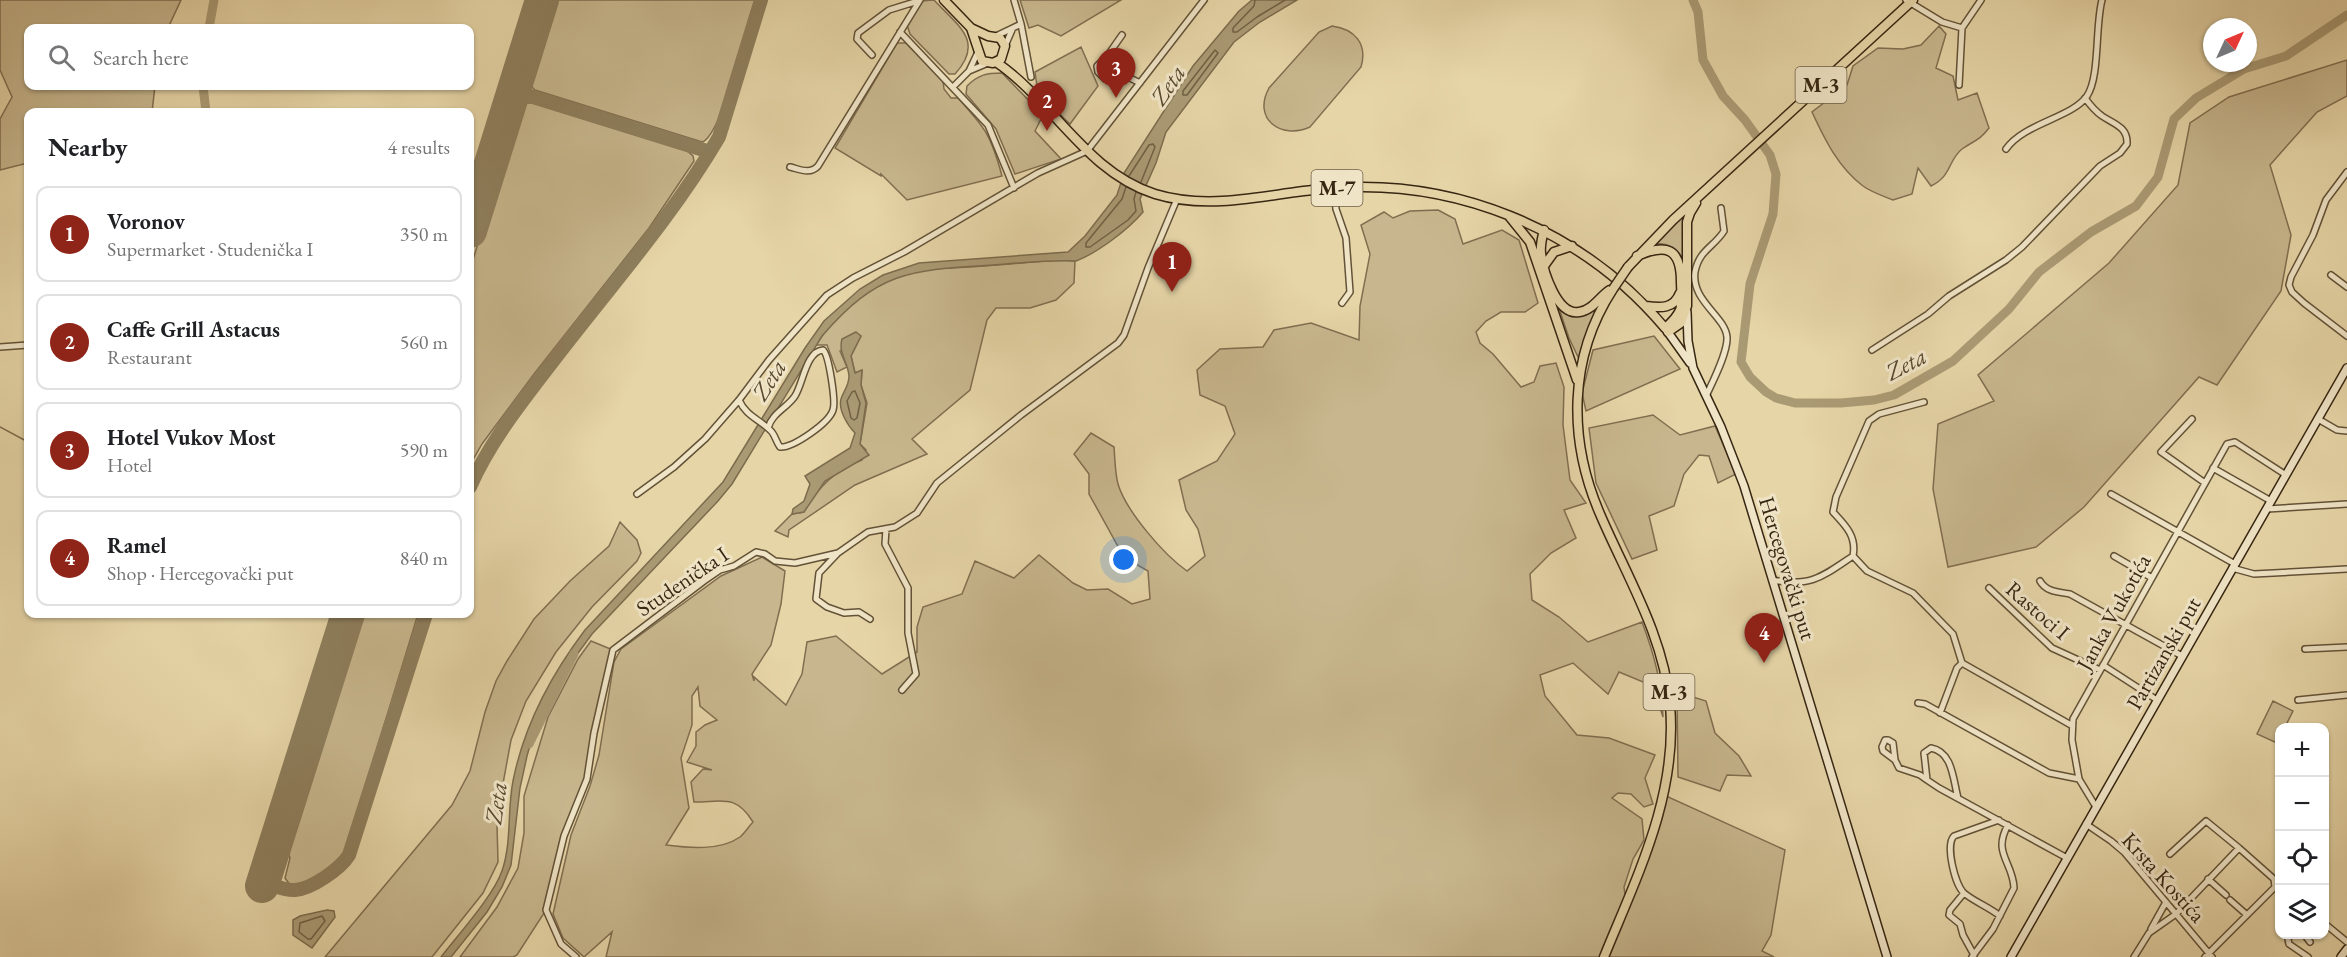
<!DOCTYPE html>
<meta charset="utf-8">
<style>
:root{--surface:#fff;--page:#f2f2f2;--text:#202124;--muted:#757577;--line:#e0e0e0;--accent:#8f2418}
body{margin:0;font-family:"EB Garamond",serif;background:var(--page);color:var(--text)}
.controls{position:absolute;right:18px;bottom:18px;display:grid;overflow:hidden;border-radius:12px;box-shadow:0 2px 4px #0004}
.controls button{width:54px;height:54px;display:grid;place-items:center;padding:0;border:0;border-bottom:2px solid var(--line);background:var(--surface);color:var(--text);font:30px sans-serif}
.compass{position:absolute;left:2203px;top:18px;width:54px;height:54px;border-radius:50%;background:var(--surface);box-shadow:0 2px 4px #0004;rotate:46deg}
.you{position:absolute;left:1124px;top:560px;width:21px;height:21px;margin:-15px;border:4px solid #fff;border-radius:50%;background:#1a73e8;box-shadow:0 0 0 9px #1a73e833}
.badge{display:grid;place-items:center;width:39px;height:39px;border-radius:50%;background:var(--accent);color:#fff;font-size:20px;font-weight:700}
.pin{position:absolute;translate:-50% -50px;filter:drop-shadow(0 2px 3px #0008)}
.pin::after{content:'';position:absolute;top:32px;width:21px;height:18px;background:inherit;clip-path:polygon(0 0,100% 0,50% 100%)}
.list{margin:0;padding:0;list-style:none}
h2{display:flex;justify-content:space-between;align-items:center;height:78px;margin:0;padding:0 24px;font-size:26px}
h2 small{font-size:20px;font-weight:400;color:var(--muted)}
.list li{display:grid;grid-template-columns:39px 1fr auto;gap:18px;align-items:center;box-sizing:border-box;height:96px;margin:0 12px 12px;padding:0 12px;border:2px solid var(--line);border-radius:12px}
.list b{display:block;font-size:22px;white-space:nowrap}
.list p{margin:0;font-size:20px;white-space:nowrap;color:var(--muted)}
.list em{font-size:20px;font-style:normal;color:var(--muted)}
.icon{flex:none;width:33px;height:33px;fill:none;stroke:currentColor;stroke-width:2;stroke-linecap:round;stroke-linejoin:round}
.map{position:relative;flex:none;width:2347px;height:957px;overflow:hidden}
.search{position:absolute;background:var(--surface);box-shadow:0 2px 4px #0004;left:24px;top:24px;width:450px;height:66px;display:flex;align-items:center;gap:15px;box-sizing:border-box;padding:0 21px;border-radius:12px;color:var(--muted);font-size:22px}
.panel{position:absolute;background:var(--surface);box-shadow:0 2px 4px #0004;left:24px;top:108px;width:450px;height:510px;border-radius:12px}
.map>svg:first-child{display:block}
.green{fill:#c8b78e;stroke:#806e50;stroke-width:1.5;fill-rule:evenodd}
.water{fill:#aa9a74;stroke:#7c6c4d;stroke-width:1.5}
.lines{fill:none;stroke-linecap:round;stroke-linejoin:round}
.shore{stroke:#706043;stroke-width:1.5}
.stream{stroke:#7c6c4d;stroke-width:1.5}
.river{stroke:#aa9a74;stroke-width:9}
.taxiway{stroke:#8e7e5c;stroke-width:14}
.runway{stroke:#8e7e5c;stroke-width:34}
.street-casing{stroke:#635237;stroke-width:8}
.secondary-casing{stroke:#372612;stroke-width:10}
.primary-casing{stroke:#372612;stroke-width:11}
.street{stroke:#efe4c6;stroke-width:5}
.secondary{stroke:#efe4c6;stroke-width:7}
.primary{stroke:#e6d5a7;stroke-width:8}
.primary-bridge-casing{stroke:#372612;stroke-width:11;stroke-linecap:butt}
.primary-bridge{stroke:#e6d5a7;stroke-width:8}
.labels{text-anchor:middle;stroke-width:6;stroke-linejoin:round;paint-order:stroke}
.shield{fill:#efe4c6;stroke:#6e5f48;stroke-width:1.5}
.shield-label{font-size:21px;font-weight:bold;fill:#372612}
.street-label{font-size:22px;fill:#372612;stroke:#efe4c6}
.water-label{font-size:24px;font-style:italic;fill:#5a492f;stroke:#efe4c6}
</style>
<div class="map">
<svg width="2347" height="957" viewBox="0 0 2347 957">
<rect width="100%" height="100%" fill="#e6d5a7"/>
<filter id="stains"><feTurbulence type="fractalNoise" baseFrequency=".00333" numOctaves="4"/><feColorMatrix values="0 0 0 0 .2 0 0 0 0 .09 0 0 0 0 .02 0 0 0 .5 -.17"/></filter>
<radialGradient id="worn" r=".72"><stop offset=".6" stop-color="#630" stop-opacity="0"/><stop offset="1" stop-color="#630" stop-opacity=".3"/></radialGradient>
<path class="green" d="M0 0H181L168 28H28V86H155L152 112H28V163L0 170V119L12 97 0 70Z
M554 0H756C748 26 723 131 703 142L699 141 535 90 530 85V78Z
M934 0C958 26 985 41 955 74H949L910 34 907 25 921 1Z
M1020 0H1121L1061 36 1038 25 1029 28Z
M1332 26C1354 29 1368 43 1361 67L1310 127C1281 140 1252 119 1269 88L1319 32Z
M1939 26 1946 34 1936 68 1953 76 1958 100 1977 93 1989 128C1979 141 1975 140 1962 149 1948 160 1952 176 1931 186L1918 168 1912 194 1893 200C1883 196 1871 192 1863 186 1838 167 1825 140 1812 112L1847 85 1853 66 1878 48 1903 49 1921 45Z
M897 43H906L943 81 944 89 951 98H958C986 129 991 135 1002 176L907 200 881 174V176L835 148Z
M1081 47 1098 86 1070 124 1038 93 1035 72Z
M2347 60V96L2317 112 2270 165 2291 235 2281 291 2217 385 2199 377 2084 507 2036 547 1948 567 1933 489 1938 424 1994 401 1978 375 2109 263 2178 185 2190 123 2229 97Z
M1002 73 1043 115 1035 131 1061 159 1015 174 996 129 966 94 967 86C978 75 986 73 1002 73Z
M526 103H533L687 151 693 156 694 161 649 228 534 374 482 444 470 465V269L520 110Z
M1438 210 1455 219 1463 244 1502 230 1519 240 1538 303 1525 312H1501L1486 321 1476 332 1480 343 1493 354 1521 387 1534 382 1540 366 1556 363 1564 387 1563 425 1570 480 1586 503 1564 510 1576 538 1551 553 1530 574 1532 600 1559 617 1588 642 1642 622C1654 654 1662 683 1663 717L1653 686 1619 672 1608 694 1573 663 1540 675 1545 696 1577 735 1609 738 1655 755 1645 778 1653 804 1644 807 1631 794 1618 793 1612 798 1642 819 1644 840 1633 859 1624 887 1626 901 1664 795 1785 850 1771 935 1762 951 1774 957H606L612 932 584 957 563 938 553 914 571 835 590 786 599 755 614 662 621 649 721 576 762 557 785 571 781 604 771 645 752 674 754 681V677L786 705 802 674 807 642 836 636 882 674 917 652V627L923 607 962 594 975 561 1014 578 1039 555 1073 583 1087 590 1108 589 1132 604 1150 599 1148 571 1132 562 1120 550 1089 494V474L1074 454 1091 433 1114 447C1115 459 1115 473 1118 484 1126 511 1164 555 1187 571L1205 556 1198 529 1186 510 1179 480 1217 461 1235 434 1225 406 1200 395 1197 370 1220 349 1263 347 1274 330 1311 323 1359 340 1360 306 1370 254 1361 225 1384 212 1393 218 1410 211ZM698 687 700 706 717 720 705 725 696 732V746L687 762 712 770 703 769 691 782 694 802C723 802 736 794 753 822 749 826 745 833 740 837 720 851 689 848 666 845L689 808 681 758 692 725V696Z
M1689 211 1684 262C1678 248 1668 242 1653 244Z
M1538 246 1559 299 1574 313 1602 299 1580 361 1569 338Z
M1061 260 1075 261 1074 283 1056 300 1030 308H996L987 320 970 390 912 439 927 454 855 485 789 530 788 537 775 531 792 514 804 512C818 487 835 470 862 460L866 450 860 444 867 403 861 385 862 371 855 373 851 356 861 336 840 351 847 367 837 372 827 345H816C835 315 869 284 904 274 925 268 947 268 969 267 999 265 1030 262 1061 260Z
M1654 336 1680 369 1586 411 1582 393 1593 350Z
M1653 415 1680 435 1715 426 1736 474 1718 483 1709 456 1699 455 1684 474 1674 506 1649 516 1657 550 1632 559 1596 483 1589 428Z
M620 522 637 540 641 553 637 561 592 607 556 652 526 701 511 740 500 800 497 825 498 862 483 893 432 957H325L452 805 470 771 485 712 496 681 507 661 534 619 570 581 609 546Z
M360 614H418L347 847C339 863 309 885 290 885L285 878 290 858 286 846Z
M591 641 613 650 587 780 564 837 546 910 517 955 513 957H460L497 907 518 868 524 833V796L548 717 578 659Z
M1677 692 1706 701 1715 733 1739 756 1751 776 1727 775 1720 791 1678 777Z
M2273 701 2293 711 2285 727 2280 728 2279 738 2277 743 2257 734Z"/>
<path class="water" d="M1252 0H1297L1260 22 1234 42 1166 132 1156 163 1140 199 1143 212C1128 230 1097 253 1076 261 1048 260 1020 263 993 265 911 270 879 270 822 336L732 484 718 501 592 634 562 675 536 724 527 756 520 788 511 865 502 887 487 912 451 957H441C457 936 494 895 502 871 512 842 507 811 513 781 524 725 551 675 585 630L723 482 805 348 824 321 860 289 883 275 919 263 1068 252 1085 236 1117 195 1124 173 1193 66 1239 11Z
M856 332 861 336 851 356 855 373 862 370 861 385 866 403 860 444 869 455 825 481 804 512 792 514 793 509 804 501 810 484 805 476 850 448 855 433C848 426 838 410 841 399 844 390 849 386 849 376 848 362 838 353 842 339Z
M327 910 334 911 335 917 312 948 293 935V920L300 916Z"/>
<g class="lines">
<path class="shore" d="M1255 0 1254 6 1233 28V32H1237L1257 17 1285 0
M1215 50 1218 53 1187 95H1183V91Z
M1129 176 1149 145 1153 144 1155 147 1141 182
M1126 187 1122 199 1086 243V247H1090L1128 220 1136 211 1134 199 1136 192
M855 391 860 403 857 418 854 420 851 418 847 401 852 392Z
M322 916 325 921 311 939H308L299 932 300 923Z"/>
<path class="stream" d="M0 427 28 442"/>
<path class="river" d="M1693 0 1698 12 1703 60 1723 96 1745 120 1770 155 1776 174 1773 214 1750 284 1741 362 1750 377 1766 392 1776 398 1795 403H1841L1874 400 1894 395 1953 361 2009 309 2039 272 2091 232 2136 206 2158 177 2174 119 2196 98 2244 69 2286 56 2347 15
M209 28 214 0
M203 86 206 112
M529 744 574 654"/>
<path class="taxiway" d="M514 91 710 152
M470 487C489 443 521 403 550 365 607 290 671 219 719 137L761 0
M263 882C273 885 285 891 295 890 312 889 341 868 349 855L426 614"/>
<path class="runway" d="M470 231 542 0
M262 886 348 614"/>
<g class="street-casing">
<path id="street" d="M1906 0 1942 22 1962 28 1981 0
M1021 24 1031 77
M900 32 988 125 1014 188
M1122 35 1108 55 1097 66 1098 72 1105 79 1126 76 1140 83
M996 36 1021 24 1014 0
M1005 46 1012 30
M872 55 857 39 858 33 889 10 918 1
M969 71 978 52
M1959 85 1962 28
M953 87 969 71 988 63
M2006 149C2024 123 2072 118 2087 96 2100 77 2095 26 2102 0
M790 167C799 169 810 175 818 166L920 0
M2347 172 2326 200 2313 235 2291 277 2289 285 2292 292 2304 303 2347 336
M1334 188 1336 209 1346 238 1350 292 1342 303
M2331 275 2347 287
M0 347 28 345
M1872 350 1928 314 1949 296 2006 260 2022 247 2100 166 2120 153 2127 144C2128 127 2114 124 2102 116 2095 111 2090 105 2085 98
M1707 394C1713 381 1728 352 1727 337 1725 316 1691 301 1695 272 1699 250 1714 247 1724 231L1721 208
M739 400C746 416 759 419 770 430 775 434 776 442 780 447 793 448 829 423 833 410 836 402 829 355 823 350 806 351 803 384 795 396 787 408 772 413 768 428
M2192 419 2161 452 2205 483
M2318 419 2337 430 2347 431
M2213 468 2271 501
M637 494 674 467 705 439 739 400 769 360 827 295 853 278 904 252 1038 173 1087 151 1204 0
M2111 494 2235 564
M2267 509 2347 504
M886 529 885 544 908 588V633L916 674 902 690
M837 554 819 573 816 599 827 607 844 613 859 612 870 619
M1853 556 1867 571 1913 593 1953 634 1962 663 2071 725
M2114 556 2152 578
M2232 568 2254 574 2347 569
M1772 580C1811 587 1822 577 1853 556 1857 536 1845 525 1833 512L1836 497 1869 421 1879 414 1924 402
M2040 581C2046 592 2059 592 2070 594L2182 656
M1989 588 2052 648 2100 670
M2305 649 2347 647
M2103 665 2157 700
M2298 700 2347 695
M1918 703 1925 704 2049 773 2079 779
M1940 713 1957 668 1962 663
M1895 760 1893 743 1888 740H1885L1882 747 1883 751 1895 760 1899 768 1920 775 1927 780
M1958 798C1953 780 1953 752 1931 748L1924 753 1927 780 1939 788 2067 858
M2096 807 2079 779 2072 740 2073 719 2227 444 2235 442 2286 475
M1999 820 1954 836C1945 845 1955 885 1964 893 1973 901 1989 907 2000 916
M2086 824 2111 841 2124 852 2212 957
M2170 854 2206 821 2239 848
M2208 879 2226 895
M1964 893 1950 910 1949 915 1960 924 1963 935 1974 955
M2230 900 2247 915
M2324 923 2347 942
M2151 929 2166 902
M2291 934 2288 939 2289 944 2308 957
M2304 934 2310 942
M576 957 561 944 546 910 564 836 587 779 594 733 613 650 704 581 720 570 734 566 756 552 765 554 775 561 795 563 838 553 868 532 895 527 917 513 937 483 1021 415 1118 343 1124 335 1148 268 1177 199
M1972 957 1993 929 2014 888C2013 862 1992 853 2008 825
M2134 957 2149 933 2176 914 2239 848 2274 879 2275 887 2205 957"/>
</g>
<g class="secondary-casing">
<path id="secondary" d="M1687 312 1688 341 1693 368 1721 427 1744 486 1887 957
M1665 328 1690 363
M2011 957 2347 368
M2341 957 2347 949"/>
</g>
<g class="primary-casing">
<path id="primary" d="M944 0 971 28 988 36 1000 38 1005 46 1001 59 993 63 982 61 971 28
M996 62C1053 101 1086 172 1155 194 1211 211 1266 194 1322 189 1452 176 1581 228 1665 328 1671 323 1677 317 1680 310 1683 302 1681 291 1681 282 1681 248 1666 243 1637 256
M1509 216 1530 242 1577 380
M1544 230C1542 238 1540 245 1541 253 1543 271 1557 316 1579 312 1592 311 1600 296 1610 290
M1544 266 1554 252 1572 246
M1628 267 1673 220 1913 0
M1646 306C1661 308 1674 309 1680 293
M1668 332 1681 323 1687 306V222L1690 213 1696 203
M1604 957C1637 876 1678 795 1670 705 1664 636 1627 577 1600 514 1568 440 1568 358 1613 289"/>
</g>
<use href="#street" class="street"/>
<use href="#secondary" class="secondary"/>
<use href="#primary" class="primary"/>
<g class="primary-bridge-casing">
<path id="primary-bridge" d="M1613 289 1628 267"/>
</g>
<use href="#primary-bridge" class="primary-bridge"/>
</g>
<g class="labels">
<g class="shield">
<rect x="1795.5" y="67" width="51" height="36" rx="4.5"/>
<rect x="1311.5" y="170" width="51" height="36" rx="4.5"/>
<rect x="1643.5" y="674" width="51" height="36" rx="4.5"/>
</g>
<g class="shield-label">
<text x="1821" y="92">M-3</text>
<text x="1337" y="195">M-7</text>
<text x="1669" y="699">M-3</text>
</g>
<g class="street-label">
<text transform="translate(1788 568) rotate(73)" y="8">Hercegovački put</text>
<text transform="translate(682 581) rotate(-34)" y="8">Studenička I</text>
<text transform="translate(2038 610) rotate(41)" y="8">Rastoci I</text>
<text transform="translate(2113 612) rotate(-61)" y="8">Janka Vukotića</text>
<text transform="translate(2163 653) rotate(-60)" y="8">Partizanski put</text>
<text transform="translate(2164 877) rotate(48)" y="8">Krsta Kostića</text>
</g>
<g class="water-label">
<text transform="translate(1168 85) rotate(-56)" y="8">Zeta</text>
<text transform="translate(1906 364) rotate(-28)" y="8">Zeta</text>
<text transform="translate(769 380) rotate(-58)" y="8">Zeta</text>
<text transform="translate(496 803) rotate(-82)" y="8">Zeta</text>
</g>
</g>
<rect width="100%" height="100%" filter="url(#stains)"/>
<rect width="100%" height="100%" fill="url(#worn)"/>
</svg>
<div class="controls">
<button>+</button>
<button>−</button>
<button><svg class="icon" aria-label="locate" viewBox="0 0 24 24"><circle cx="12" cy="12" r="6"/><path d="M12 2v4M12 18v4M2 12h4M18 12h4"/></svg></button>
<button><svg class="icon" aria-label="layers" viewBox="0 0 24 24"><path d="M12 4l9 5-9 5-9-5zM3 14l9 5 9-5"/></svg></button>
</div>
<svg class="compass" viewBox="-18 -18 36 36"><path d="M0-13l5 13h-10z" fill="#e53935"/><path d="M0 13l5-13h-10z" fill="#757577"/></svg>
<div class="you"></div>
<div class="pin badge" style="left:1172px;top:292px">1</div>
<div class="pin badge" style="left:1047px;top:131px">2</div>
<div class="pin badge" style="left:1116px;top:98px">3</div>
<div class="pin badge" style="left:1764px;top:663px">4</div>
<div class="search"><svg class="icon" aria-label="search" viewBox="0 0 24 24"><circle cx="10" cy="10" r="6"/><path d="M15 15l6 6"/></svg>Search here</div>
<section class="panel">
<h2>Nearby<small>4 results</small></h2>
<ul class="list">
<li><span class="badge">1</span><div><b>Voronov</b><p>Supermarket · Studenička I</p></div><em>350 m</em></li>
<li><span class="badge">2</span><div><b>Caffe Grill Astacus</b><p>Restaurant</p></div><em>560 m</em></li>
<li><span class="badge">3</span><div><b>Hotel Vukov Most</b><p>Hotel</p></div><em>590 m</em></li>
<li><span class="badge">4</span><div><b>Ramel</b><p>Shop · Hercegovački put</p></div><em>840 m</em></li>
</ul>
</section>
</div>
